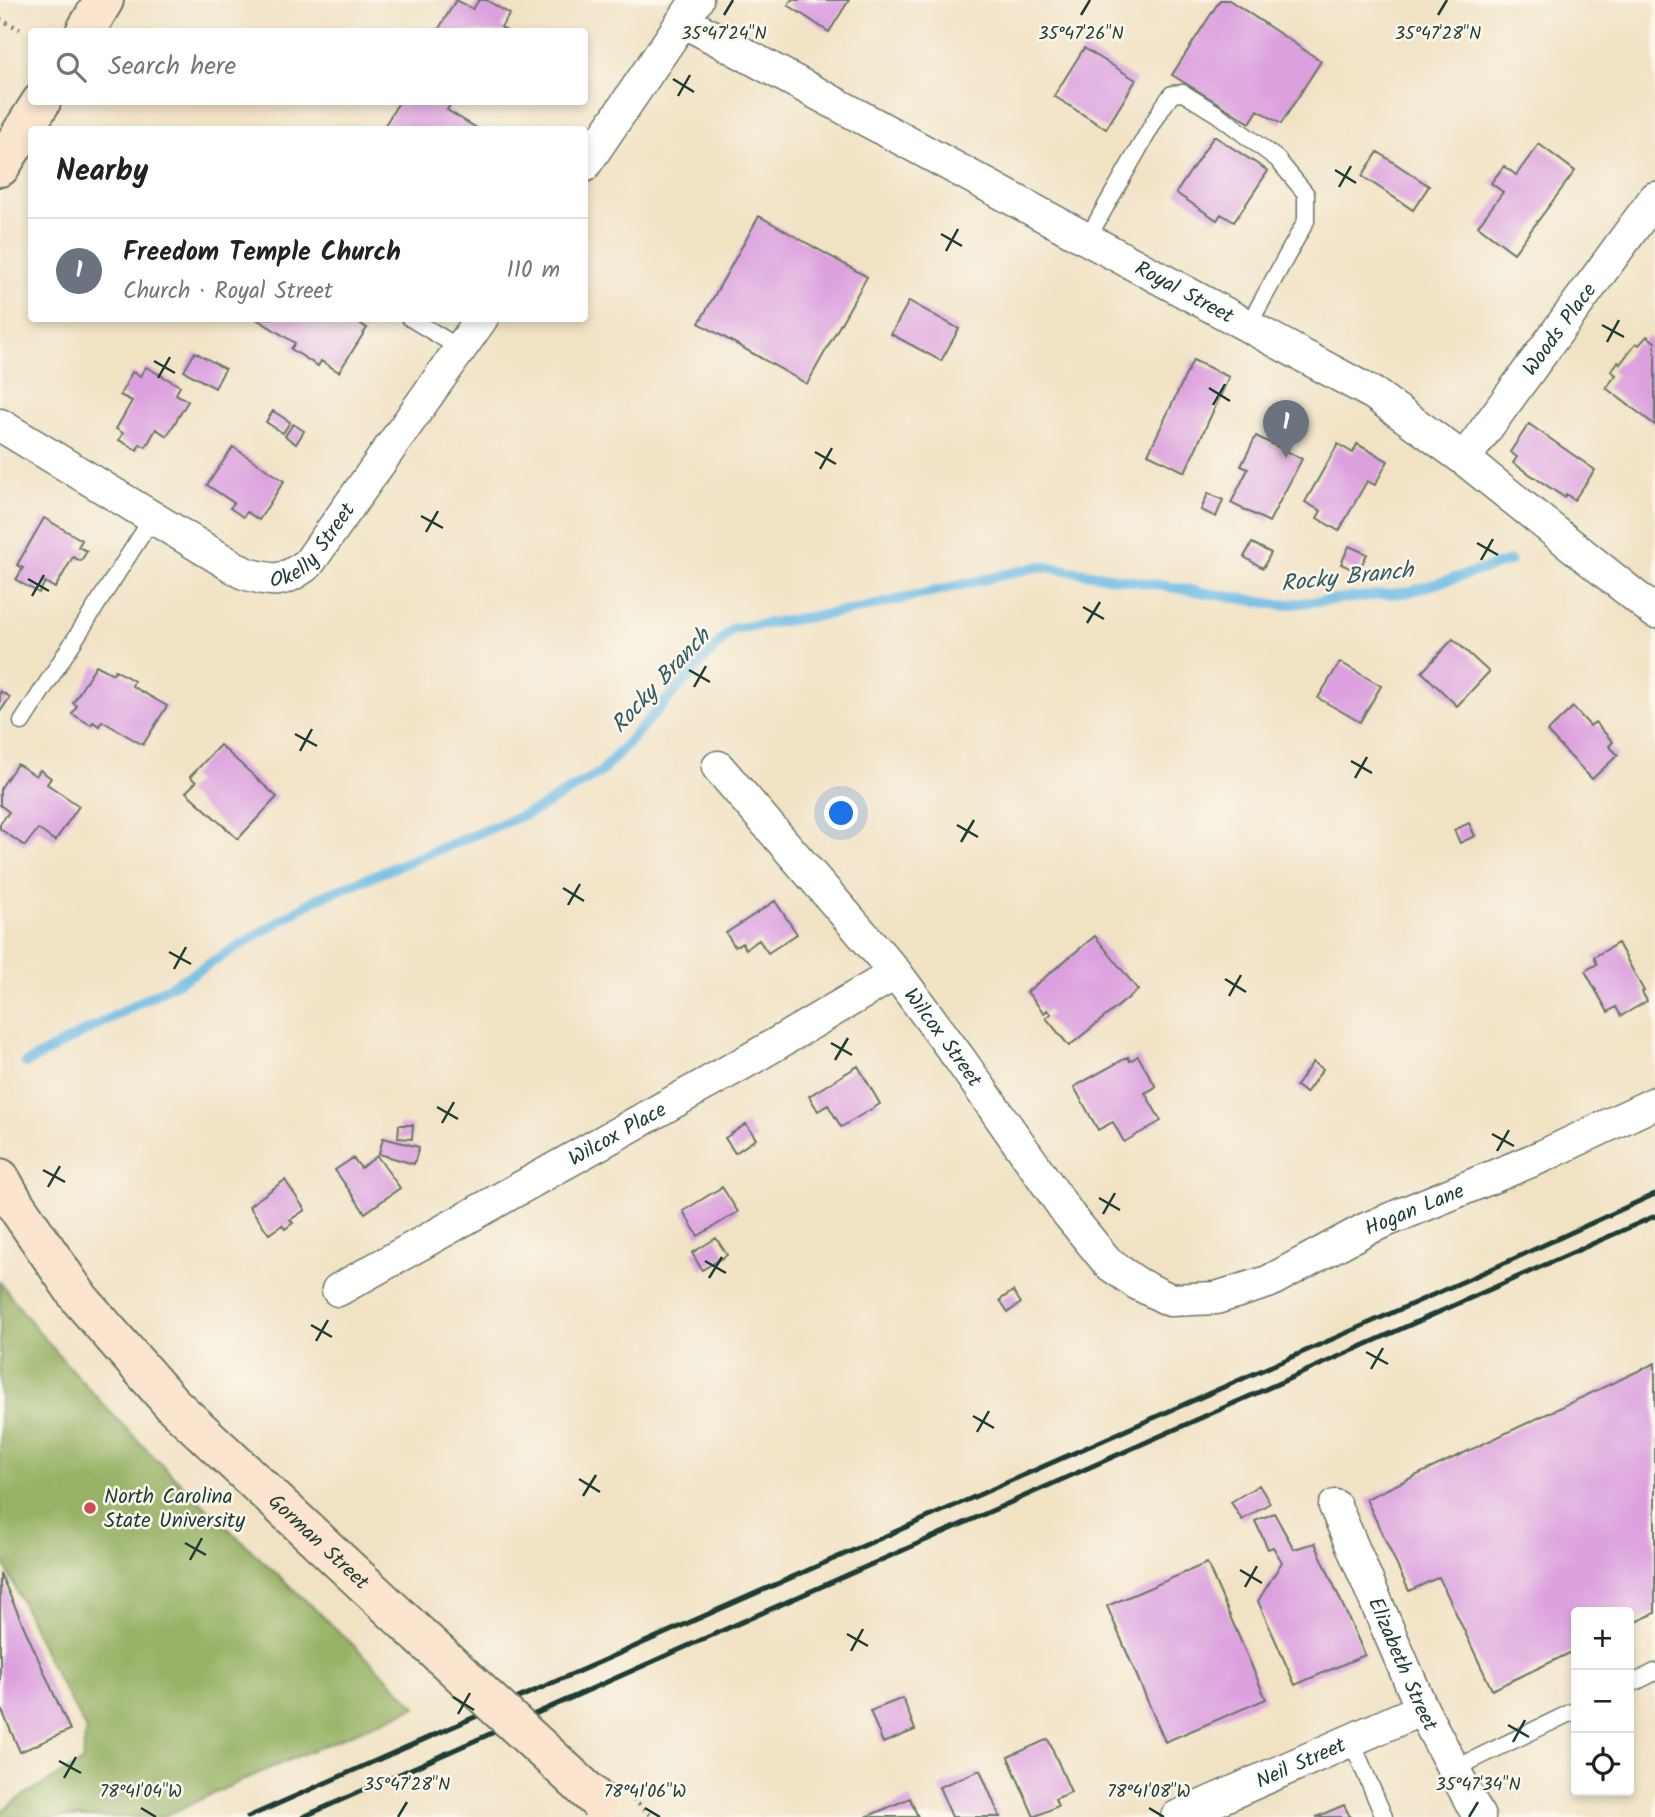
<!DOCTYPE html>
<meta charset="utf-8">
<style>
:root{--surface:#fff;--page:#f6f6f6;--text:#222;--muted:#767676;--line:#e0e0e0;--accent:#0f766e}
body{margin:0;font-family:Kalam,sans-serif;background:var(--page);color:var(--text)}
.controls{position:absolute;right:21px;bottom:21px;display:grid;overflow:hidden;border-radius:7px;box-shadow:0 4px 10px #0003}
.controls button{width:63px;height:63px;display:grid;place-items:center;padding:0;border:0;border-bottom:2px solid var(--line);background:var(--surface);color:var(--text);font:35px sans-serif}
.you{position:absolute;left:842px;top:814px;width:24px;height:24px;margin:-18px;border:5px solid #fff;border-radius:50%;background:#1a73e8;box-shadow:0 0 0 10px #1a73e833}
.badge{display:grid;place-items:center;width:46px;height:46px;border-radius:50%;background:var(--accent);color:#fff;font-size:23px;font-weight:700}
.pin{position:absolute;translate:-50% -58px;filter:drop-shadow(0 2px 4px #0008)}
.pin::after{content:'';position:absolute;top:37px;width:24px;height:21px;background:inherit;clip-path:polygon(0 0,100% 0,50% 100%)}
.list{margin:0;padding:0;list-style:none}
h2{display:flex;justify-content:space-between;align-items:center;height:91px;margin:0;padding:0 28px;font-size:30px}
h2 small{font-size:23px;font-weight:400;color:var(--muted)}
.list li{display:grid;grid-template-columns:46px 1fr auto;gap:21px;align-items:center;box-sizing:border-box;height:105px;padding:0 28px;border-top:2px solid var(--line)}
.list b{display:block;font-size:26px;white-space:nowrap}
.list p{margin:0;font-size:23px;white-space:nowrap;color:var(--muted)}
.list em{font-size:23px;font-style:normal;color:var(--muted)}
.icon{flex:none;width:38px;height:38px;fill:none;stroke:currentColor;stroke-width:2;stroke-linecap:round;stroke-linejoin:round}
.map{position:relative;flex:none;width:1655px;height:1817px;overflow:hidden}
.search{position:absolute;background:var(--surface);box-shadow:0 4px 10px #0003;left:28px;top:28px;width:560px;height:77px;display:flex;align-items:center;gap:18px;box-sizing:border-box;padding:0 24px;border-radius:7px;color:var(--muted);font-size:26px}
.panel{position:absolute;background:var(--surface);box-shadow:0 4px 10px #0003;left:28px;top:126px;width:560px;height:196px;border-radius:7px}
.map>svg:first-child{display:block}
.forest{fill:#97b265;stroke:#5b784c;stroke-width:2}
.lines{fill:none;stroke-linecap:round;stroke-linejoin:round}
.stream{stroke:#6abae5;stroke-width:10}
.building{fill:#dca0df}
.lane-casing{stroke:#687766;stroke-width:19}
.street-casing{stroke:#687766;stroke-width:35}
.secondary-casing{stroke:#687766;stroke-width:42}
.path{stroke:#687766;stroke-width:4.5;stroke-dasharray:2 5;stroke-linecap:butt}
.lane{stroke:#fff;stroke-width:16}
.street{stroke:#fff;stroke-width:32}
.secondary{stroke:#fbe5cf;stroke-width:38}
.rail{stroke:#1f3d34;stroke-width:5}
.secondary-bridge-casing{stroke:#687766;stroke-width:42;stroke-linecap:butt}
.secondary-bridge{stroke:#fbe5cf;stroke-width:38}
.ticks{fill:none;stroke:#1f3d34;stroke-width:2.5}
.poi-dot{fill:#d1495b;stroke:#fbf7ec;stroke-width:2.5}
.labels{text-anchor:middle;stroke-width:5;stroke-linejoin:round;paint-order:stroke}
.street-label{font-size:21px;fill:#1f3d34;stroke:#fbf7ec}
.poi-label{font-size:21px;fill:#1f3d34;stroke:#fbf7ec;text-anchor:start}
.water-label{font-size:23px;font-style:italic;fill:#325c60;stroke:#fbf7ec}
.ticks-label{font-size:18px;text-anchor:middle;fill:#1f3d34;stroke:#fbf7ec;stroke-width:5;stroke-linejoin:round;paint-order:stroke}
</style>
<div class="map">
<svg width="1655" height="1817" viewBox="0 0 1655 1817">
<rect width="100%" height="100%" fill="#fbf7ec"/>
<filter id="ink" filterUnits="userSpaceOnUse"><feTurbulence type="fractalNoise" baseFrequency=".0143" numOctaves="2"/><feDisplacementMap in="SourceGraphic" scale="14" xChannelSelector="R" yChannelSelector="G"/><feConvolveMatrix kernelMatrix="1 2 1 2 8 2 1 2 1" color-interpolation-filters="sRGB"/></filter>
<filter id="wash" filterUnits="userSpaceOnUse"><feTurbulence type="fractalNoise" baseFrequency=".00686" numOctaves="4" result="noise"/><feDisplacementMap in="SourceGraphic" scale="28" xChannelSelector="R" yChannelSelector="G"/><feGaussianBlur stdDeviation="1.57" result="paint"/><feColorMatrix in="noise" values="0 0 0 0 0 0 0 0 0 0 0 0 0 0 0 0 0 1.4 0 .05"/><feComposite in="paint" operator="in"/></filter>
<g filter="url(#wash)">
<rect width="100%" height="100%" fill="#f1e2c4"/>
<path class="forest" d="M0 1282C65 1369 141 1446 219 1520 285 1583 353 1641 416 1707L270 1768 162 1817H0V1812L24 1795 82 1762 86 1729 49 1662 0 1554Z"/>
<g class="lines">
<path class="stream" d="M26 1063 191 975 316 899 538 809 601 772 732 629 855 610 1041 566 1281 605 1409 592 1510 561"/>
</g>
<g id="blocks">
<path class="building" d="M456 0 473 9 479 0H486L510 14 501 27 508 32H437Z
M791 0H849L829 32 788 5Z
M1220 0H1229L1321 61 1281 124 1258 110 1250 123 1172 75Z
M1084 48 1136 80 1106 129 1054 96Z
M399 102H452L447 110 480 130H382Z
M1214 136 1268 171 1234 222 1221 214 1217 220 1176 193Z
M1539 144 1575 171 1514 253 1478 226 1503 192 1491 183 1504 166 1516 175Z
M1378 152 1429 186 1413 210 1362 176Z
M759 216 867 277 807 384 699 323Z
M909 301 959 329 941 361 891 334Z
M255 318H352L367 328 339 372 321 361 318 366 291 349 295 343Z
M1647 336 1655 342V425L1606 388 1616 375 1611 371 1618 362 1620 364 1636 343 1639 345Z
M195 352 225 369 215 388 184 371Z
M1193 360 1229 377 1185 472 1148 454Z
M146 367 180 386 176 394 188 401 167 436 156 429 146 447 140 444 137 450 119 440 123 433 116 429 132 401 120 395 132 372 140 376Z
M273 411 290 422 283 433 266 422Z
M293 424 304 431 296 444 285 436Z
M1529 424 1595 470 1574 500 1566 494 1564 497 1513 463 1517 457 1510 452Z
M1256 436 1302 459 1269 522 1231 503 1248 469 1241 466Z
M1338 444 1353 453 1357 444 1388 461 1375 485 1367 481 1339 531 1317 518 1321 511 1305 502Z
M233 447 284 481 259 520 247 512 243 517 230 508 234 503 207 485Z
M1208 493 1223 500 1216 517 1201 510Z
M44 518 82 540 78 547 87 551 81 561 73 557 55 588 45 582 39 593 16 580 23 568 17 565Z
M1252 543 1271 553 1263 568 1244 557Z
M1349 546 1367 554 1358 572 1341 564Z
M1453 639 1489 672 1457 706 1422 672Z
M1340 662 1381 686 1360 722 1318 698Z
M96 665 113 674 115 670 134 681 132 686 167 706 143 745 102 721 99 726 93 722 91 725 72 714 77 706 73 703Z
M0 691 10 697 0 712Z
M1573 707 1590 726 1595 722 1613 742 1609 746 1618 755 1592 779 1547 732Z
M220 745 277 797 238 839 186 792 196 782 190 777Z
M17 764 36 776 40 770 51 778 47 784 79 806 55 841 38 829 25 846 0 829V824L9 812 0 805V789Z
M1469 823 1475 836 1460 843 1454 830Z
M775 901 797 934 768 953 759 940 746 949 742 943 735 947 726 933Z
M1095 936 1138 990 1069 1046 1046 1018 1051 1014 1047 1010 1044 1013 1027 992Z
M1618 943 1644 991 1642 992 1647 1001 1621 1016 1616 1007 1608 1012 1585 971 1597 964 1594 957Z
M1138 1056 1156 1087 1145 1093 1161 1121 1124 1142 1113 1122 1098 1130 1074 1087 1128 1057 1130 1061Z
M1313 1062 1323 1069 1306 1093 1296 1086Z
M858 1066 880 1104 841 1127 828 1105 818 1111 809 1096Z
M746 1124 756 1139 735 1153 725 1138Z
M399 1125H413L412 1139 398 1138Z
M383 1138 419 1147 414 1164 379 1154Z
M377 1156 400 1188 365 1213 335 1170 353 1158 361 1168Z
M285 1180 305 1210 290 1220 293 1223 285 1229 282 1225 269 1234 249 1206Z
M722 1187 738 1212 698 1236 683 1211Z
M716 1238 727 1255 702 1270 692 1253Z
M1013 1291 1021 1303 1008 1312 1000 1300Z
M1655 1363V1613L1629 1625V1612H1576V1650L1492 1690 1439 1577 1409 1591 1366 1499Z
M1259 1485 1270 1503 1242 1520 1231 1502Z
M1274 1513 1294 1549 1315 1543 1365 1655 1295 1685 1258 1601 1282 1562 1273 1547 1268 1549 1255 1521Z
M1207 1563 1266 1699 1165 1742 1107 1606Z
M0 1573 70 1730 20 1752 0 1706Z
M903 1698 915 1730 883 1743 870 1711Z
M1048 1739 1071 1792 1055 1799 1058 1806 1034 1817 1008 1757Z
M980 1770 1000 1817H952L939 1787Z
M910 1798 918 1817H866Z
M1344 1805 1350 1817H1316Z"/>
</g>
</g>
<g filter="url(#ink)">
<use href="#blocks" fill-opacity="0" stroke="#687766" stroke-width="2"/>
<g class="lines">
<g class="lane-casing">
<path id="lane" d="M1087 239 1162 108 1172 94 1183 93 1217 114 1277 159 1306 194V221L1248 326
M410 318 461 349
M22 722 153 517
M1629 1685 1655 1672
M1351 1740 1384 1817
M1454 1769 1576 1710"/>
</g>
<g class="street-casing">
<g id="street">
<path id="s1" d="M683 21 1374 394 1464 459 1655 612"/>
<path d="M584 166 697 0"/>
<path id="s2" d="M0 425 244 573C276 582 281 583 308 564L482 318"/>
<path id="s3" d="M1464 459 1655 198"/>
<path id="s4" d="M718 767 896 973 959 1058 1069 1215 1109 1264 1138 1284 1170 1300 1216 1298 1268 1282 1366 1229 1543 1156 1655 1103"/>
<path id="s5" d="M338 1290 754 1057 896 973"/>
<path id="s6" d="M1335 1506 1422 1709 1479 1817"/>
<path id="s7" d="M1177 1817 1422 1709"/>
</g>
</g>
<g class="secondary-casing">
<g id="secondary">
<path d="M85 32 104 0"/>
<path d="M0 167 41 102"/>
<path id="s8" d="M0 1178 15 1204 80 1299 172 1404 419 1635"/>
</g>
</g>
<path class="path" d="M0 19 20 29
M633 1799 652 1817"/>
<use href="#lane" class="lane"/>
<use href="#street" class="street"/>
<use href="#secondary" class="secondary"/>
<path class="rail" d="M248 1817 1496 1267 1655 1194
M303 1817 1655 1216"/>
<g class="secondary-bridge-casing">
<path id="secondary-bridge" d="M419 1635 598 1801"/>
</g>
<use href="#secondary-bridge" class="secondary-bridge"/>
</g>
</g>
<path class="ticks" d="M724 15 733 0M1081 15 1090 0M1438 15 1447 0M673 79 694 92M678 96 690 75M1335 170 1356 183M1339 187 1351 166M941 234 962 246M946 251 958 229M1602 325 1624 337M1607 342 1619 320M154 361 175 373M158 378 170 357M1209 388 1230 401M1213 405 1225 384M815 452 836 464M820 469 832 448M421 516 443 528M426 532 438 511M1477 543 1498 555M1481 560 1493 539M28 579 49 591M32 596 44 575M1083 607 1104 619M1087 623 1100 602M689 670 710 682M694 687 706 666M295 734 317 746M300 751 312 729M1351 761 1372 773M1355 778 1367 757M957 825 978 837M961 842 974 820M563 888 584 901M568 905 580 884M169 952 191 964M174 969 186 947M1225 979 1246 992M1229 996 1241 975M831 1043 852 1055M835 1060 848 1038M437 1107 458 1119M442 1123 454 1102M1492 1134 1514 1146M1497 1151 1509 1130M43 1170 65 1182M48 1187 60 1166M1099 1198 1120 1210M1103 1214 1115 1193M705 1261 726 1273M709 1278 722 1257M311 1325 332 1337M316 1341 328 1320M1366 1352 1388 1364M1371 1369 1383 1348M973 1416 994 1428M977 1432 989 1411M579 1479 600 1492M583 1496 596 1475M185 1543 206 1555M190 1560 202 1538M1240 1570 1262 1583M1245 1587 1257 1566M847 1634 868 1646M851 1651 863 1629M453 1697 474 1710M458 1714 470 1693M1508 1725 1529 1737M1513 1742 1525 1720M59 1761 81 1773M64 1778 76 1757M141 1808 156 1817M645 1808 660 1817M1149 1808 1164 1817M398 1817 407 1802M1469 1817 1478 1802"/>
<circle class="poi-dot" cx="90" cy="1508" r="7"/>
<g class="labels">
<g class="street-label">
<text dy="7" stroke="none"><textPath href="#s1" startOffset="570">Royal Street</textPath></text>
<text dy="7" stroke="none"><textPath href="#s3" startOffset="161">Woods Place</textPath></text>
<text dy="7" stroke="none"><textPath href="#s2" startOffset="369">Okelly Street</textPath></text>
<text dy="7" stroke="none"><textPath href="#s4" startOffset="352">Wilcox Street</textPath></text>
<text dy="7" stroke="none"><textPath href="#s5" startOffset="320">Wilcox Place</textPath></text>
<text dy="7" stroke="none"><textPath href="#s4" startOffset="968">Hogan Lane</textPath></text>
<text dy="7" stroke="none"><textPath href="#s8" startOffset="486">Gorman Street</textPath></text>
<text dy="7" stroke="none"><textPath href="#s6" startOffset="172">Elizabeth Street</textPath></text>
<text dy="7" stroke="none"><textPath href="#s7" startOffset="135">Neil Street</textPath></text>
</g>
<g class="poi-label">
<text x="104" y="1503">North Carolina<tspan x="104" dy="24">State University</tspan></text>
</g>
<g class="water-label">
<text transform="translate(1347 576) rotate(-6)" y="8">Rocky Branch</text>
<text transform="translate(660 680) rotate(-47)" y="8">Rocky Branch</text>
</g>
</g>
<g class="ticks-label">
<text x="724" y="39">35°47'24"N</text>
<text x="1081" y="39">35°47'26"N</text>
<text x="1438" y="39">35°47'28"N</text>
<text x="407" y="1790">35°47'28"N</text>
<text x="1478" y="1790">35°47'34"N</text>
<text x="141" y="1797">78°41'04"W</text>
<text x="645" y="1797">78°41'06"W</text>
<text x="1149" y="1797">78°41'08"W</text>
</g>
</svg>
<div class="controls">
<button>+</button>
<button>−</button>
<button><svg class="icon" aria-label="locate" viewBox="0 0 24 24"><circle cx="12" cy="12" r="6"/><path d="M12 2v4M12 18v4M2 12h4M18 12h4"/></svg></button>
</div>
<div class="you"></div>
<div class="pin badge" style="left:1286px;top:458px;background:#6b7280">1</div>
<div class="search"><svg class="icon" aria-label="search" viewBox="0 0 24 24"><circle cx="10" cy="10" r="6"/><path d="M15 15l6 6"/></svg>Search here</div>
<section class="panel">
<h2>Nearby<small></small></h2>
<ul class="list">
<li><span class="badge" style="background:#6b7280">1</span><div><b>Freedom Temple Church</b><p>Church · Royal Street</p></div><em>110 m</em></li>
</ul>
</section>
</div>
